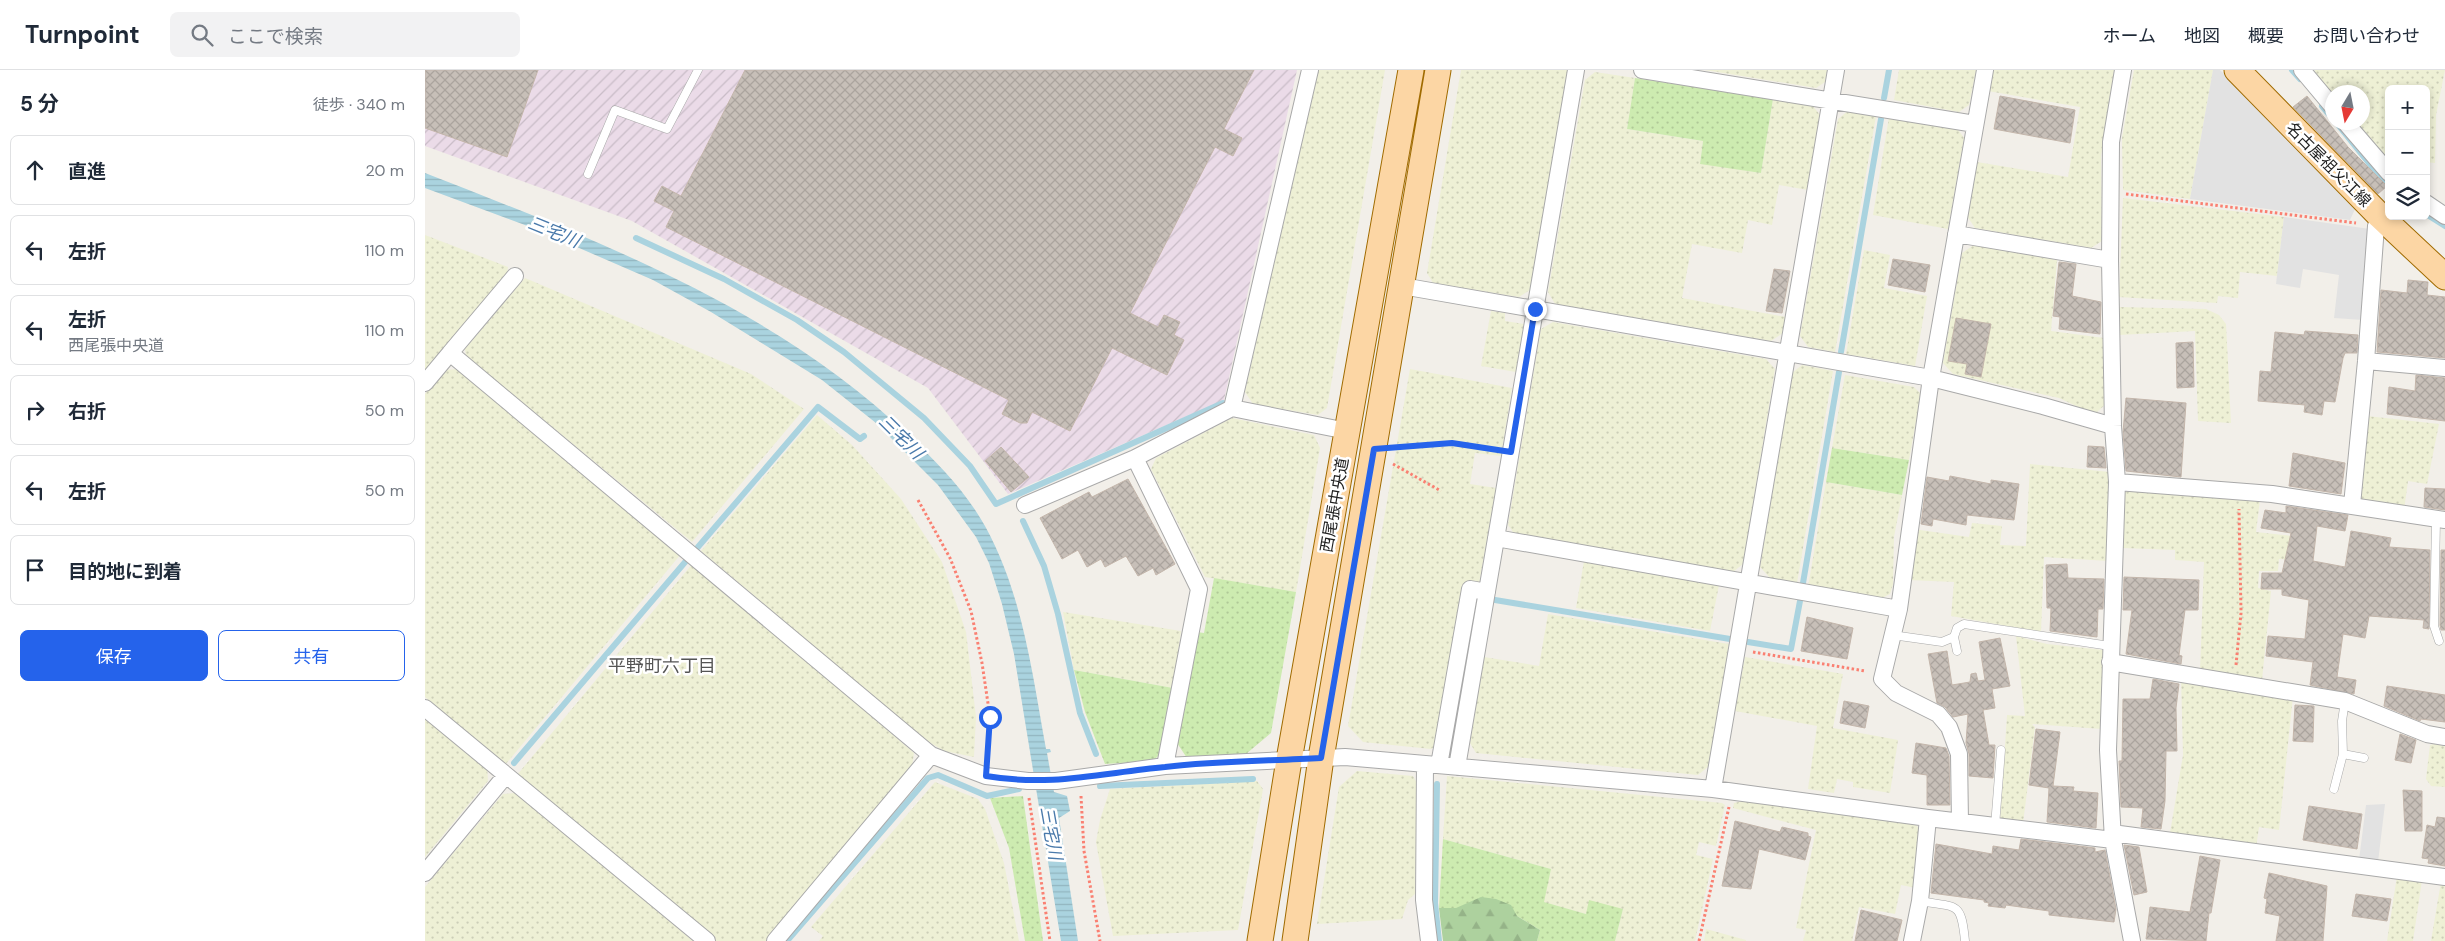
<!DOCTYPE html>
<html lang="ja">
<meta charset="utf-8">
<style>
:root{--surface:#fff;--page:#f2f2f3;--text:#1f2937;--muted:#747a83;--line:#e0e1e3;--accent:#2563eb}
body{margin:0;font-family:"DM Sans","Noto Sans JP",sans-serif;background:var(--page);color:var(--text)}
.controls{position:absolute;right:15px;top:15px;display:grid;overflow:hidden;border-radius:8px;box-shadow:0 2px 8px #0003}
.controls button{width:45px;height:45px;display:grid;place-items:center;padding:0;border:0;border-bottom:1px solid var(--line);background:var(--surface);color:var(--text);font:25px sans-serif}
.compass{position:absolute;left:1900px;top:15px;width:45px;height:45px;border-radius:50%;background:var(--surface);box-shadow:0 2px 8px #0003;rotate:190deg}
.stop{position:absolute;width:15px;height:15px;margin:-11px;border:4px solid #2563eb;border-radius:50%;background:#fff}
.stop.end{background:#2563eb;border-color:#fff;box-shadow:0 1px 5px #0008}
.list{margin:0;padding:0;list-style:none}
h2{display:flex;justify-content:space-between;align-items:center;height:65px;margin:0;padding:0 20px;font-size:21px}
h2 small{font-size:16px;font-weight:400;color:var(--muted)}
.list li{display:grid;grid-template-columns:32px 1fr auto;gap:15px;align-items:center;box-sizing:border-box;height:70px;margin:0 10px 10px;padding:0 10px;border:1px solid var(--line);border-radius:8px}
.list b{display:block;font-size:19px;white-space:nowrap}
.list p{margin:0;font-size:16px;white-space:nowrap;color:var(--muted)}
.list em{font-size:16px;font-style:normal;color:var(--muted)}
.actions{display:flex;gap:10px;padding:15px 20px}
.actions a{flex:1;padding:11px 0;border:1px solid var(--accent);border-radius:8px;text-align:center;font-size:18px;color:var(--accent)}
.actions .main{background:var(--accent);color:#fff}
.icon{flex:none;width:28px;height:28px;fill:none;stroke:currentColor;stroke-width:2;stroke-linecap:round;stroke-linejoin:round}
.map{position:relative;flex:none;width:2020px;height:871px;overflow:hidden}
header{display:flex;align-items:center;gap:30px;box-sizing:border-box;height:70px;padding:0 25px;background:var(--surface);border-bottom:1px solid var(--line)}
header strong{font-size:24px}
nav{display:flex;gap:28px;margin-inline-start:auto;font-size:18px}
.search{width:350px;height:45px;background:var(--page);display:flex;align-items:center;gap:12px;box-sizing:border-box;padding:0 18px;border-radius:8px;color:var(--muted);font-size:19px}
main{display:flex}
aside{flex:1;background:var(--surface)}
.map>svg:first-child{display:block}
.industrial{fill:url(#industrial-furrows)}
.farmland{fill:url(#farmland-dots)}
.grass{fill:url(#grass-dots)}
.forest{fill:url(#forest-firs)}
.parking{fill:#e2e2e2}
.water{fill:url(#water-rules)}
.lines{fill:none;stroke-linecap:round;stroke-linejoin:round}
.stream{stroke:#aad3df;stroke-width:6}
.building{fill:url(#building-cross-hatch);stroke:#c4b6ab}
.service-casing{stroke:#a9a9a9;stroke-width:9}
.minor-casing{stroke:#a9a9a9;stroke-width:18}
.primary-casing{stroke:#a06b00;stroke-width:27}
.path{stroke:#fa8072;stroke-width:3;stroke-dasharray:2.5 2.5;stroke-linecap:butt}
.service{stroke:#fff;stroke-width:8}
.minor{stroke:#fff;stroke-width:16}
.primary{stroke:#fcd6a4;stroke-width:25}
.route{stroke:#2563eb;stroke-width:6}
.labels{text-anchor:middle;stroke-width:5;stroke-linejoin:round;paint-order:stroke}
.street-label{font-size:16px;fill:#222;stroke:#fff}
.water-label{font-size:18px;font-style:italic;fill:#4a7aab;stroke:#fff}
.neighbourhood-label{font-size:18px;fill:#555;stroke:#fff}
</style>
<header>
<strong>Turnpoint</strong>
<div class="search"><svg class="icon" aria-label="search" viewBox="0 0 24 24"><circle cx="10" cy="10" r="6"/><path d="M15 15l6 6"/></svg>ここで検索</div>
<nav><a>ホーム</a><a>地図</a><a>概要</a><a>お問い合わせ</a></nav>
</header>
<main>
<aside>
<h2>5 分<small>徒歩 · 340 m</small></h2>
<ul class="list">
<li><svg class="icon" aria-label="ahead" viewBox="0 0 24 24"><path d="M12 20V5M6 11l6-6 6 6"/></svg><div><b>直進</b></div><em>20 m</em></li>
<li><svg class="icon" aria-label="left" viewBox="0 0 24 24"><path d="M17 20v-9H6M10 6l-5 5 5 5"/></svg><div><b>左折</b></div><em>110 m</em></li>
<li><svg class="icon" aria-label="left" viewBox="0 0 24 24"><path d="M17 20v-9H6M10 6l-5 5 5 5"/></svg><div><b>左折</b><p>西尾張中央道</p></div><em>110 m</em></li>
<li><svg class="icon" aria-label="right" viewBox="0 0 24 24"><path d="M7 20v-9h11M14 6l5 5-5 5"/></svg><div><b>右折</b></div><em>50 m</em></li>
<li><svg class="icon" aria-label="left" viewBox="0 0 24 24"><path d="M17 20v-9H6M10 6l-5 5 5 5"/></svg><div><b>左折</b></div><em>50 m</em></li>
<li><svg class="icon" aria-label="arrive" viewBox="0 0 24 24"><path d="M6 21V4h12l-3 4 3 4H6"/></svg><div><b>目的地に到着</b></div></li>
</ul>
<div class="actions"><a class="main">保存</a><a>共有</a></div>
</aside>
<div class="map">
<svg width="2020" height="871" viewBox="0 0 2020 871">
<defs>
<pattern id="industrial-furrows" width="10" height="10" patternUnits="userSpaceOnUse" patternTransform="scale(1.25)"><rect width="10" height="10" fill="#ebdbe8"/><path d="M-1 1l2-2M0 10L10 0M9 11l2-2" fill="none" stroke="#c9bcc7"/></pattern>
<pattern id="farmland-dots" width="8" height="8" patternUnits="userSpaceOnUse" patternTransform="scale(1.25)"><rect width="8" height="8" fill="#eef0d5"/><path d="M2 2h.1M6 6h.1" fill="none" stroke="#ccceb7" stroke-width="1.8" stroke-linecap="round"/></pattern>
<pattern id="grass-dots" width="8" height="8" patternUnits="userSpaceOnUse" patternTransform="scale(1.25)"><rect width="8" height="8" fill="#cdebb0"/><path d="M2 2h.1M6 6h.1" fill="none" stroke="#b0c997" stroke-width="1.8" stroke-linecap="round"/></pattern>
<pattern id="forest-firs" width="22" height="20" patternUnits="userSpaceOnUse" patternTransform="scale(1.25)"><rect width="22" height="20" fill="#add19e"/><path d="M5 1l3.5 6h-7zM16 11l3.5 6h-7z" fill="#95b388"/></pattern>
<pattern id="water-rules" width="6" height="5" patternUnits="userSpaceOnUse" patternTransform="scale(1.25)"><rect width="6" height="5" fill="#aad3df"/><path d="M0 2.5h6" fill="none" stroke="#92b5bf"/></pattern>
<pattern id="building-cross-hatch" width="8" height="8" patternUnits="userSpaceOnUse" patternTransform="scale(1.25)"><rect width="8" height="8" fill="#c7bfb8"/><path d="M0 0l8 8M0 8l8-8" fill="none" stroke="#aba49e"/></pattern>
</defs>
<rect width="100%" height="100%" fill="#f2efe9"/>
<path class="industrial" d="M0 0H872L799 330 583 424 503 318 207 151 0 76Z"/>
<path class="farmland" d="M891 0H960L902 338 893 345 828 334 820 322Z
M1036 0H1143L1105 220 1094 227 1008 213 1002 203Z
M1280 0H1402L1400 12 1391 18Z
M1474 0H1551L1544 35 1534 42 1469 30Z
M1567 0H1689L1676 86 1677 171 1666 178 1550 158 1542 146 1552 92 1643 107 1655 37 1563 21Z
M1709 0H1788L1765 129 1698 120 1697 68Z
M1890 0H2020L2011 45 2010 93 2001 92V19H1964V92L1929 53 1938 52V22H1908L1907 26 1889 4Z
M1170 2 1210 8 1202 59 1278 71 1275 93 1336 103 1348 29 1387 35 1396 46 1383 120 1354 115 1347 155 1323 150 1317 183 1267 174 1257 228 1361 247 1358 263 1346 271 1130 234 1123 222 1160 10Z
M1423 41 1451 46 1410 282 1383 277 1375 266 1413 49Z
M1464 47 1532 58 1539 68 1523 159 1448 145Z
M1698 128 1859 147 1852 206 1815 202 1813 228 1793 226 1792 233 1694 227Z
M0 165 83 197 82 204 0 303Z
M1549 175 1632 190 1626 261 1679 268 1681 334 1672 342 1660 340 1634 328 1528 304 1518 293 1537 183Z
M1439 180 1465 185 1459 218 1502 226 1490 296 1421 284Z
M100 208 326 304 379 339 267 472 41 286 40 279Z
M1693 237 1781 239 1794 245 1801 254 1806 353 1773 351 1770 261 1694 265Z
M1066 241 1080 243V251L1099 254 1091 302 1056 296Z
M1128 252 1341 289 1350 299 1318 494 1308 502 1090 465 1083 455 1116 259Z
M1377 295 1408 301 1372 513 1345 508 1335 497 1367 303Z
M34 299 256 484 80 695 0 627V324L20 300Z
M985 299 1087 318 1076 386 1050 383 1045 414 1071 418 1054 514 1012 675 1006 679 938 672 923 656Z
M1420 305 1489 317 1496 324 1484 390 1407 378Z
M392 345 427 375 476 429 517 492 541 562 551 647 549 687 519 681 499 669 276 481Z
M1942 346 2014 354 2002 414 1983 411 1979 440 1938 433 1932 426Z
M807 348 889 365 895 378 871 522 780 507 726 399 731 388Z
M1605 394 1685 402 1683 491 1619 487 1616 562 1526 546 1529 512 1484 510 1488 459 1544 467 1547 453 1577 456 1575 475 1601 476Z
M1401 412 1477 425 1469 467 1468 514 1465 524 1453 530 1383 517Z
M1703 419 1835 430 1831 462 1867 466 1865 490 1854 489 1853 501H1834L1833 518 1846 521 1837 610 1775 601 1779 492 1750 490V480L1697 478 1696 427Z
M1159 491 1294 515 1285 561 1151 538Z
M268 493 489 683 487 697 341 871H290L92 705Z
M638 542 756 561 748 618 649 600Z
M1123 544 1304 574 1284 696 1273 705 1051 683 1045 673 1059 587 1114 596Z
M1591 566 1622 574 1678 580 1679 583 1677 659 1607 654 1610 657 1598 754 1575 752 1582 645 1600 646Z
M1320 587 1418 604 1408 658 1473 670 1465 723 1428 717V712L1412 709 1409 723 1383 719 1392 656 1310 641Z
M1756 607 1868 626 1854 760 1834 757 1831 778 1745 763 1758 685Z
M0 645 62 697 63 711 0 787Z
M2009 674 2020 676V717L2006 716 2001 709 2005 675Z
M932 701 988 706 993 715 990 824 983 830 977 849 892 854 914 717Z
M1022 706 1297 733 1300 735 1291 776 1274 772 1271 785 1288 789 1270 871H1190L1198 839 1161 844 1118 832 1126 799 1018 769Z
M832 711 838 719 813 860 688 866 671 772 675 750 685 719Z
M510 712 553 729 560 739 579 793 594 871H394L398 866 386 857Z
M91 723 268 871H0V817L78 724Z
M1318 731 1490 754 1497 761 1491 818 1476 815 1470 844 1434 837 1427 871H1378L1381 860 1371 858 1391 760 1308 738 1309 733Z
M1972 806 1997 810 1988 871H1962Z
M2016 812 2020 813V871H2006Z
M1281 859 1321 870V871H1279Z"/>
<path class="grass" d="M1210 8 1348 29 1336 103 1275 94 1278 71 1202 59Z
M1407 378 1484 390 1477 425 1401 412Z
M789 508 871 522 846 663 821 684 762 688 752 673 772 562 779 563Z
M649 600 748 618 739 680 728 691 680 694 660 642Z
M598 726 618 871H600L584 778 565 728Z
M1018 769 1126 799 1119 832 1161 844 1164 830 1198 839 1190 871H1112L1115 860 1092 846 1043 834 1031 839 1014 838Z"/>
<path class="forest" d="M1056 827 1071 829 1086 835 1092 846 1115 860 1112 871H1018L1014 838H1031Z"/>
<path class="parking" d="M1788 0H1795L1931 137 1925 150 1765 129Z
M1859 147 1945 159 1938 250 1909 248 1914 205 1878 199 1875 218 1851 214Z
M1960 734 1953 792 1934 790 1941 735Z"/>
<path class="water" d="M0 103C171 170 350 237 484 366 513 393 541 422 560 456 598 525 607 603 621 679H625L626 682 622 683 629 722 642 726 645 741 634 748 653 871H636L589 584 577 534 564 493 551 467 513 415 451 353 397 310 286 242 228 210 108 158 0 118Z"/>
<g class="lines">
<path class="stream" d="M1867 0 1875 9
M1459 28 1464 0
M1897 36 1908 49
M1911 52 1952 103 1964 113
M2001 144 2020 156
M211 168 299 209 372 250 419 282 499 348 545 396 571 434 798 333
M1416 282 1456 49
M598 451 619 496 633 544 655 643 671 684
M273 477 393 337 435 369 439 366
M1378 513 1414 302
M1070 530 1305 569
M1323 572 1366 579 1375 531
M89 693 261 491
M1012 714 1010 833 1014 871
M675 716 828 709
M362 871 503 708 513 705 562 726 594 719"/>
</g>
<path class="building" d="M0 0H113L82 87 0 58Z
M320 0H829L799 59 817 68 808 86 790 77 705 243 733 257 739 245 755 252 749 265 759 270 742 305 687 278 645 361 607 342 602 353H595L577 344 584 330 241 157 249 141 229 131 237 116 256 126Z
M1575 26 1650 40 1645 73 1569 59Z
M1882 26 1923 77 1962 116 1953 124 1868 37Z
M1468 189 1505 195 1500 222 1463 215Z
M1634 192 1651 194 1647 226 1676 232 1675 264 1634 259 1635 247 1628 246Z
M1349 199 1365 201 1357 243 1341 241Z
M1983 210 2003 212 2002 225 2020 227V288L1952 282 1956 220 1982 223Z
M1531 248 1566 254 1556 307 1540 304 1542 294 1523 291Z
M1880 261 1933 265 1932 283H1920L1918 288 1910 332 1899 331 1897 345 1879 342 1880 335 1833 331 1835 301 1846 302 1850 262 1879 265Z
M1768 272 1769 317 1752 318 1751 273Z
M1991 305 2020 308V351L1962 344 1964 317 1990 321Z
M1701 328 1761 333 1756 407 1701 401 1698 362Z
M1663 376 1679 377 1681 398 1662 397Z
M576 377 604 407 586 422 560 391Z
M1868 383 1920 393 1916 424 1864 416Z
M1525 406 1566 414V410L1594 414 1589 450 1542 445 1541 455 1508 449 1507 456 1496 454 1502 407 1524 411Z
M703 409 750 494 731 505 728 498 713 506 701 486 680 497 676 489 662 497 653 480 637 489 615 448 664 422 667 427Z
M2000 418 2020 419V440L1999 437Z
M1861 436 1923 445 1920 461 1892 456 1888 491 1920 497 1926 461 1966 468 1964 477 2005 480 2004 559 1998 558 1999 550 1944 546 1940 568 1918 564 1912 607 1931 610 1929 624 1885 615 1888 592 1841 586 1843 566 1880 569 1884 530 1857 525V519H1836L1837 503H1857L1866 463 1836 458 1840 440 1861 443Z
M2016 480H2020V560H2016L2015 555Z
M1642 494 1643 508 1679 509 1678 539H1673L1672 567 1625 561 1626 538H1622L1621 495Z
M1699 507 1774 510 1773 540H1760L1754 585 1757 586 1756 594 1701 584 1707 540H1698Z
M1382 547 1428 558 1422 589 1376 581Z
M1575 568 1585 616 1567 619 1570 638 1558 640 1564 675H1570L1568 708 1544 706V684L1541 673 1543 644 1528 647 1520 637 1512 633 1503 584 1522 581 1527 615 1545 612 1546 604 1551 603 1553 611 1560 610 1554 572Z
M1728 609 1754 614 1751 638 1752 681H1741L1740 731 1736 759 1716 757 1718 738 1696 737 1694 691H1697L1698 629H1725Z
M1962 616 2020 625V652L1996 649 1995 651 1959 636Z
M1419 631 1444 636 1440 658 1415 653Z
M1870 635 1889 636 1888 672 1868 671Z
M1611 659 1635 662 1628 716 1649 717 1648 721 1673 723 1671 758 1622 752 1624 718 1604 715Z
M1975 664 1991 670 1986 693 1970 690Z
M1491 673 1521 678 1524 686 1525 735H1502V705L1487 703Z
M1978 720 1997 721V761H1980Z
M1884 736 1937 744 1932 779 1878 770Z
M2012 747 2020 748V796L2003 793 2004 789 1997 788 2002 755 2010 757Z
M1310 751 1355 762 1357 757 1383 763V766L1386 767 1380 790 1334 779 1326 819 1297 816Z
M1596 769 1670 778V782L1680 780 1691 839 1689 852 1624 845V841L1581 835 1580 838 1563 836 1564 833 1559 832V830L1506 823 1511 774 1567 784 1568 776 1594 780Z
M1699 775 1714 777 1722 822 1709 825Z
M1775 786 1795 790 1786 843H1784L1781 871 1721 869 1725 837 1765 842Z
M1844 803 1902 816 1898 871H1851L1855 846 1840 843 1842 829 1839 828Z
M1931 824 1966 829 1962 851 1927 846Z
M1436 840 1477 850 1472 871H1430Z"/>
<g class="lines">
<g class="service-casing">
<path id="service" d="M163 104 190 40 242 59 273 0
M2011 450 2009 556 2014 571
M1467 565 1517 572 1529 567
M1532 581 1529 567 1532 558 1539 554 1685 576
M1918 684 1939 688
M1909 719 1918 684 1917 651 1920 631
M1570 756 1576 680
M1495 831C1532 838 1536 830 1540 871"/>
</g>
<g class="minor-casing">
<path id="minor" d="M1217 0 1550 54
M1698 0 1686 72 1685 190 1688 356 1692 412 1683 680 1688 770 1707 871
M1877 0 1908 37
M1920 52 1964 103
M2001 133 2020 146
M1531 164 1685 190
M977 216 1506 308 1618 336 1688 356
M25 283 90 206
M1941 291 2020 298
M0 313 25 283 506 685 561 706 603 711H631L740 696 920 687 1288 719 1503 748 1688 770
M807 338 885 0
M710 388 774 519 740 696
M1692 412 1847 424 2020 450
M600 435 710 388 807 338 922 361
M1927 435 1941 291 1951 156 1955 146
M1071 468 1474 539
M1685 592 1920 631 2002 664 2020 667
M0 638 282 871
M1000 694 999 830 1004 871
M1014 695 1045 519 1062 522
M1032 697 1151 0
M1288 719 1411 0
M1535 752 1534 684 1524 657 1513 644 1471 623 1457 609 1474 539 1506 308 1560 0
M1687 763 2020 807
M0 803 81 705
M350 871 506 685
M1487 871 1495 831 1503 748"/>
</g>
<g class="primary-casing">
<path id="primary" d="M1812 0 1955 146 2020 207
M835 871 864 690 986 0
M870 871 896 688 1013 0"/>
</g>
<path class="path" d="M1701 124 1931 153
M970 377 1027 373 1070 380
M968 394 1016 421
M493 430 525 488 546 541 557 593 565 647 562 687
M1328 582 1440 601
M1811 595 1816 543 1814 439
M656 726 659 781 675 871
M604 728 625 871
M1274 871 1304 737"/>
<use href="#service" class="service"/>
<use href="#minor" class="minor"/>
<use href="#primary" class="primary"/>
</g>
<g class="lines">
<path class="route" d="M565 647 561 706C626 717 676 703 740 697 791 691 844 691 896 688L949 379 1027 373 1086 382 1110 239"/>
</g>
<g class="labels">
<g class="street-label">
<text transform="translate(1904 94) rotate(45)" y="6">名古屋祖父江線</text>
<text transform="translate(909 435) rotate(-80)" y="6">西尾張中央道</text>
</g>
<g class="water-label">
<text transform="translate(129 162) rotate(22)" y="6">三宅川</text>
<text transform="translate(476 367) rotate(45)" y="6">三宅川</text>
<text transform="translate(626 763) rotate(80)" y="6">三宅川</text>
</g>
<g class="neighbourhood-label">
<text x="237" y="602">平野町六丁目</text>
</g>
</g>
</svg>
<div class="controls">
<button>+</button>
<button>−</button>
<button><svg class="icon" aria-label="layers" viewBox="0 0 24 24"><path d="M12 4l9 5-9 5-9-5zM3 14l9 5 9-5"/></svg></button>
</div>
<svg class="compass" viewBox="-18 -18 36 36"><path d="M0-13l5 13h-10z" fill="#e53935"/><path d="M0 13l5-13h-10z" fill="#747a83"/></svg>
<div class="stop" style="left:565px;top:647px"></div>
<div class="stop end" style="left:1110px;top:239px"></div>
</div>
</main>
